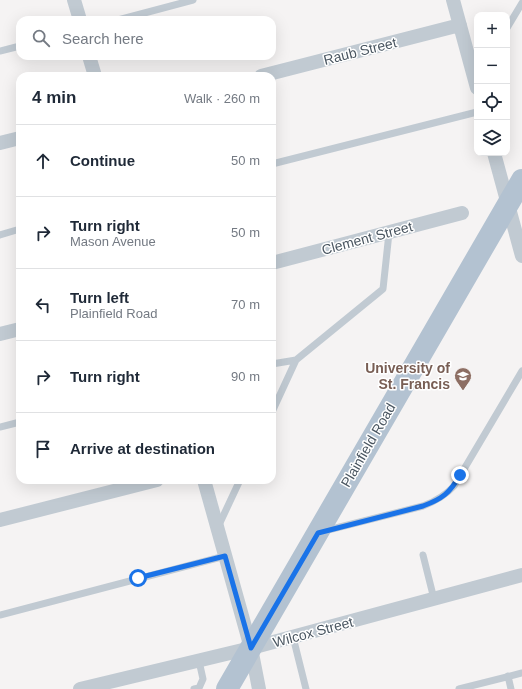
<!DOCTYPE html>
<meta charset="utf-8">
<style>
:root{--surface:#fff;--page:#f2f2f3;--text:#1f2937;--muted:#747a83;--line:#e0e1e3}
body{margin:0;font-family:Arial,sans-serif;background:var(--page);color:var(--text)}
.controls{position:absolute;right:12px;top:12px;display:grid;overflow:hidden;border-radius:8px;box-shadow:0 4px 16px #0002}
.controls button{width:36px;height:36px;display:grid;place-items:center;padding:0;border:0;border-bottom:1px solid var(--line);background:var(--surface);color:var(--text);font:20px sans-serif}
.stop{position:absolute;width:12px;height:12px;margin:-9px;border:3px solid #1a73e8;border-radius:50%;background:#fff}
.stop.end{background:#1a73e8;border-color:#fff;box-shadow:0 1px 4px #0008}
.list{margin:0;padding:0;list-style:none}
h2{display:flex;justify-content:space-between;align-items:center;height:52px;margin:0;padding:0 16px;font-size:17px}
h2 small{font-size:13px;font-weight:400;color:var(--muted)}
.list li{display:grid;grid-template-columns:26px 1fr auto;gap:12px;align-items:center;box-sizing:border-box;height:72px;padding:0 16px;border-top:1px solid var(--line)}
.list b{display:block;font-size:15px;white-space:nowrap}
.list p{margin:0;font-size:13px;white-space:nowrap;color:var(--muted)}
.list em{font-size:13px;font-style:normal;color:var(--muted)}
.icon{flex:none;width:22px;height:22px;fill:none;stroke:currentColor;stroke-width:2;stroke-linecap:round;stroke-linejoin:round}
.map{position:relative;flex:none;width:522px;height:689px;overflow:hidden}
.search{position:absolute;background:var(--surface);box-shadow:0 4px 16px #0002;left:16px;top:16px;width:260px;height:44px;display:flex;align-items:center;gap:10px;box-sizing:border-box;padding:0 14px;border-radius:12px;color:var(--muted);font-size:15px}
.panel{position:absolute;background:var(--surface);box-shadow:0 4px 16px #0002;left:16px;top:72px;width:260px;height:412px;border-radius:12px}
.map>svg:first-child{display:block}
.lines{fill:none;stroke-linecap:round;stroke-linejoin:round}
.lane{stroke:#c1cad2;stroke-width:7}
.street{stroke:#c1cad2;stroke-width:14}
.primary{stroke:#b3c2d1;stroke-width:22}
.route{stroke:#1a73e8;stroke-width:5}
.labels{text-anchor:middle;stroke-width:3;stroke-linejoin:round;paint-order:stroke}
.street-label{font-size:14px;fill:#4a5661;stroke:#fff}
.education-label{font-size:14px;font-weight:bold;fill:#785e54;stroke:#fff;text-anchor:end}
</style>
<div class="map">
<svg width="522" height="689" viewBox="0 0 522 689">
<rect width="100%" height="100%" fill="#f5f3f3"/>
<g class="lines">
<path class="lane" d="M118 20 193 0
M507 28 522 3
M0 51 20 46
M272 164 477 112
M0 235 20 229
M296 360 383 289 389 233
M272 364 296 360 272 412
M0 427 20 422
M218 527 240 480
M324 531 423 506C436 501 445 496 454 486L522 371
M423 555 434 599
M0 615 225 556
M293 637 306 689
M508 676 511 689
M194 689 199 688 203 679 199 661
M459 689 522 673"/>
<path class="street" d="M74 0 80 20
M453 0 477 88
M89 56 95 76
M261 76 460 25
M0 143 20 138
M494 153 522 256
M272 263 462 213
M0 334 20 329
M204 480 251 648 259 689
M0 520 157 480
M80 689 251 648 522 575"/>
<path class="primary" d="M227 689 522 180"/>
</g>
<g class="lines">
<path class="route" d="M138 578 225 556 251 648 318 533 423 506C442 499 450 493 460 475"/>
</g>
<defs>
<g id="university-pin" transform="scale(0.9)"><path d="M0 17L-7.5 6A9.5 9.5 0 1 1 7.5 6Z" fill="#8d6e63" stroke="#fff"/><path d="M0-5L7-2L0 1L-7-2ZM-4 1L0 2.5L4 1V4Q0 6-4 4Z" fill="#fff"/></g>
</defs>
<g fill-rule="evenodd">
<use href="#university-pin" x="463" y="376"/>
</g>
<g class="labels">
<g class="street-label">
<text transform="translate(360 51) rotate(-14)" y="5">Raub Street</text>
<text transform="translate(367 238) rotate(-15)" y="5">Clement Street</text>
<text transform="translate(368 445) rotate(-60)" y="5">Plainfield Road</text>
<text transform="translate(313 632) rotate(-15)" y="5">Wilcox Street</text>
</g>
<g class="education-label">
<text x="450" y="373">University of<tspan x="450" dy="16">St. Francis</tspan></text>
</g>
</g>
</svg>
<div class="controls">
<button>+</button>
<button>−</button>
<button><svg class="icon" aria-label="locate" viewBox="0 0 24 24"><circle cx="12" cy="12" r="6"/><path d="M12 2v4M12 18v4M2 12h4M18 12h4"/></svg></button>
<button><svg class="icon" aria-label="layers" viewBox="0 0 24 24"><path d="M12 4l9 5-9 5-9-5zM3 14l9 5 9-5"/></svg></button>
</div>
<div class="stop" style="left:138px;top:578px"></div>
<div class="stop end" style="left:460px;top:475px"></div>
<div class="search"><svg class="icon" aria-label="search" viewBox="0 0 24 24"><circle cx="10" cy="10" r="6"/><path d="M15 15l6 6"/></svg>Search here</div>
<section class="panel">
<h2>4 min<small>Walk · 260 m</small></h2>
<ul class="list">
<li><svg class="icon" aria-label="ahead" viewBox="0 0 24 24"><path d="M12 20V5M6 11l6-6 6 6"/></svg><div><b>Continue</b></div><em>50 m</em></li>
<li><svg class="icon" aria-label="right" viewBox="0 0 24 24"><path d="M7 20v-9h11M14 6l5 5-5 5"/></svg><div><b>Turn right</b><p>Mason Avenue</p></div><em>50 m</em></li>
<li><svg class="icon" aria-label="left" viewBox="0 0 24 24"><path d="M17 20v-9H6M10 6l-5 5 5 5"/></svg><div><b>Turn left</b><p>Plainfield Road</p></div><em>70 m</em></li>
<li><svg class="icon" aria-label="right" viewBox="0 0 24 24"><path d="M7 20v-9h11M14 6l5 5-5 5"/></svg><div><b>Turn right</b></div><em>90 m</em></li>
<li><svg class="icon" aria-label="arrive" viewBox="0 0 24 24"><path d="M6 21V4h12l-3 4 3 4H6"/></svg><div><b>Arrive at destination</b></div></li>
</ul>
</section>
</div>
